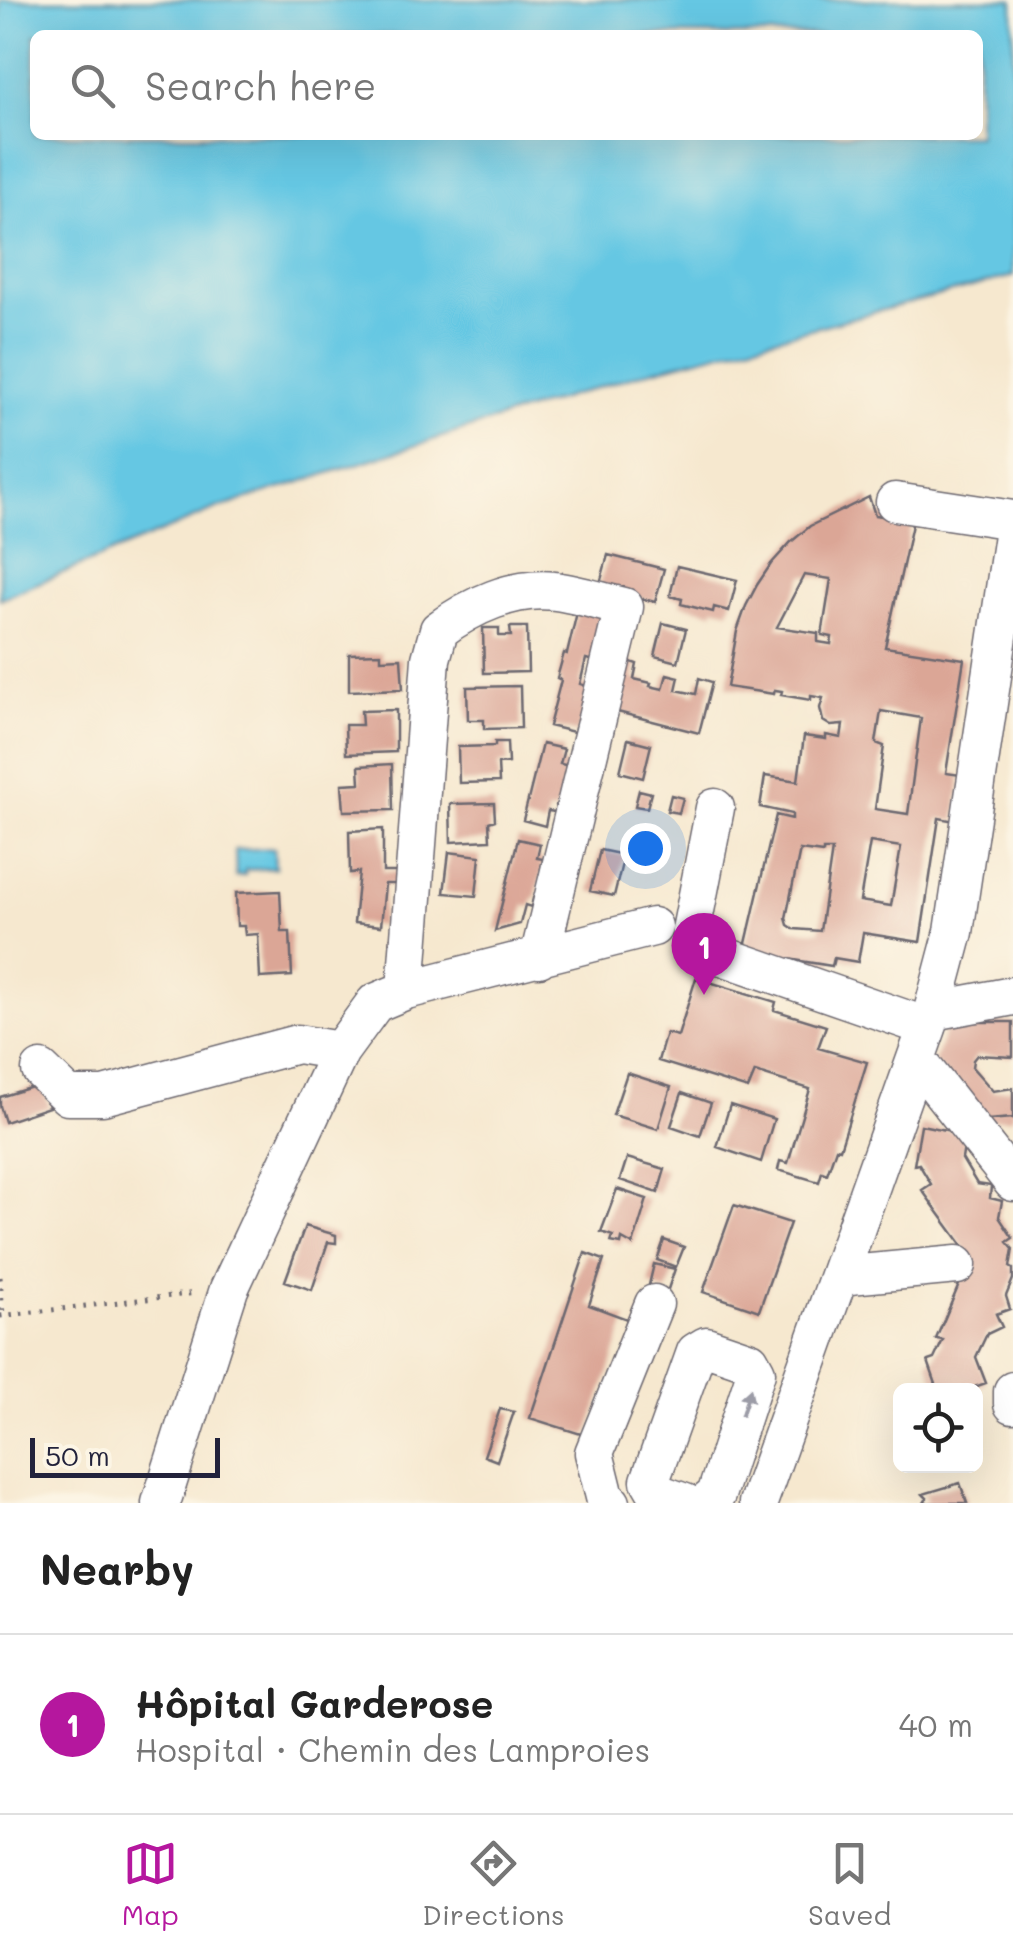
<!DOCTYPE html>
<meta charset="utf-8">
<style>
:root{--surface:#fff;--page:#f6f6f6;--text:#222;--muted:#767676;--line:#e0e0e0;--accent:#b5179e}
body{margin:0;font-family:Mali,sans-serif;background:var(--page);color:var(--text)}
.controls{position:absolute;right:30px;bottom:30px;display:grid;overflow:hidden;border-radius:15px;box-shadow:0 10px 40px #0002}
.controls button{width:90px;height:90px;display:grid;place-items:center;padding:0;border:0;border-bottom:2px solid var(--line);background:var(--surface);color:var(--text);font:50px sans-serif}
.scale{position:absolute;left:30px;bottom:25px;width:190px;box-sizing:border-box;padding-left:10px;border:5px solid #22223b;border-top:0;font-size:28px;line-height:35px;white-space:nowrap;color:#22223b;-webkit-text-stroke:8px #fcf5e5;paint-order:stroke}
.you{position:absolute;left:645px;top:848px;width:35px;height:35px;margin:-25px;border:8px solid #fff;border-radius:50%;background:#1a73e8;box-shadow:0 0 0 15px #1a73e833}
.badge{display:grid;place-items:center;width:65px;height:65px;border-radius:50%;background:var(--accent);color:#fff;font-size:32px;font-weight:700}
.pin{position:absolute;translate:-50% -82px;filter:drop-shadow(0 2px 5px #0008)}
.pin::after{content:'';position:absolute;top:52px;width:35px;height:30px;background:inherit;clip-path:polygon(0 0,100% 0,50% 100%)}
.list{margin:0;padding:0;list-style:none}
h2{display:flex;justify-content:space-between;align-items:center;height:130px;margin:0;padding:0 40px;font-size:42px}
h2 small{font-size:32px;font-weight:400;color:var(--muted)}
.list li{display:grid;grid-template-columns:65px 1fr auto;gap:30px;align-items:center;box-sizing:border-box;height:180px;padding:0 40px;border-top:2px solid var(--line)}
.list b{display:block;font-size:38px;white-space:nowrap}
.list p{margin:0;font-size:32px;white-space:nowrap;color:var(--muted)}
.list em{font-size:32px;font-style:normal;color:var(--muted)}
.icon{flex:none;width:55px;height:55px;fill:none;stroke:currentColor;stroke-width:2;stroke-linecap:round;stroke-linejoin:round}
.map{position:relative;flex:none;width:1013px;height:1503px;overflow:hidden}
.search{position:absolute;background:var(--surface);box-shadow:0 10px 40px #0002;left:30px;right:30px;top:30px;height:110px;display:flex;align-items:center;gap:25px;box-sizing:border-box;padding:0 35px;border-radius:15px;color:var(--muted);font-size:38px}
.sheet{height:310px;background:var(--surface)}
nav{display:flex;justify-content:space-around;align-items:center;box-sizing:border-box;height:140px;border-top:2px solid var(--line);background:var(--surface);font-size:28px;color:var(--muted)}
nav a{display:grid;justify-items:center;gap:5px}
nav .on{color:var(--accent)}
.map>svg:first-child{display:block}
.water{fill:#65c7e3;stroke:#44748f;stroke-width:2.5;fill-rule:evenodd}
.building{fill:#dba696;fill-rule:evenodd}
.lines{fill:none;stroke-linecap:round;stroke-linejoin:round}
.minor-casing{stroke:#6c676f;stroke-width:41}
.path{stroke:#6c676f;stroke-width:5;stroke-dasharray:2.5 8;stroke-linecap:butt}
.minor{stroke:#fff;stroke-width:38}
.oneway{fill:#9c9ca7}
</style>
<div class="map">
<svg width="1013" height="1503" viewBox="0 0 1013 1503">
<rect width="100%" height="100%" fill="#fcf5e5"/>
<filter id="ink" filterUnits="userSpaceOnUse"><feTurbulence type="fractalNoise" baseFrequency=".01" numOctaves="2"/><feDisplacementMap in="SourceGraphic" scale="20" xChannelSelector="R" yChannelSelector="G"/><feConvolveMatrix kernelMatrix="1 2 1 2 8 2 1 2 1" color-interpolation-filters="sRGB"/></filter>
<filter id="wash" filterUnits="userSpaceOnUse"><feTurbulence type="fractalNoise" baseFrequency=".0048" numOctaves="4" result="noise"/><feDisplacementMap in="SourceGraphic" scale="40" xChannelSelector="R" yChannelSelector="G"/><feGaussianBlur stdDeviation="2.25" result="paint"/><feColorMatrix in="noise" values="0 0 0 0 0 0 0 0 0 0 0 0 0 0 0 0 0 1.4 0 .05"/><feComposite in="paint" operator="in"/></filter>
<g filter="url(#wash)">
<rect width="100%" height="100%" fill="#f6e8cf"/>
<path class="water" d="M0 0H1013V276L649 371 219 508 0 599ZM35 35H978V135H35Z
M274 848 275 868 245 870V875L236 876 235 850Z"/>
<g id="blocks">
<path class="building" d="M869 497 875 515 913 520 885 647 964 659 946 773 961 775 955 821 939 818 920 942 863 933 858 962 834 958 832 966 744 952 776 815 792 819V814L760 807 765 776 798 781 804 736 826 739V735L841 738 843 725 831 726 823 721 820 708 823 698 811 696V700L781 695 782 691 775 690 774 694 727 687 737 631 746 606 757 585 771 564 791 542 810 526ZM804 575 831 579 822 635 832 637 831 644 818 642V633L777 627ZM881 711 921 718 908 814 875 809 884 746 876 743ZM870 842 901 847 891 906 860 901ZM800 850 823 853V850H832L820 931 794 929 788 925 786 918Z
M608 555 664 569 655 602 599 587Z
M677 566 737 580 729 611 714 607 713 612 681 604 682 599 670 596Z
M578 608 608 615 596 661 586 659 580 684 590 687 578 733 549 726 561 680 557 678 564 653 567 654Z
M663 623 686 629 678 662 655 656Z
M510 627H527L528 672 484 673 483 628H499V636H511Z
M381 653V659L401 658 403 689 349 691V654Z
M625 660 637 664 634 679 651 683 650 686 663 689 667 674 679 677 676 690 696 694 699 678 712 682 699 733 610 710Z
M520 686 521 728 484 729V720H468L467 687Z
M396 710V752L346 754 345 725H362L361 711Z
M628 739 651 745 643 778 620 772Z
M495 742H507L508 763 498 764 499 782 459 783 458 747 495 746Z
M542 744 564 749 560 764 566 765 559 804H557L555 812 548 811 545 826 523 820Z
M392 764 393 810 344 811 342 784 360 783 359 766Z
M639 790 651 793 647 808 635 806Z
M671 795 683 798 679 813 667 811Z
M494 803 495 820 489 822 490 840 451 842 450 804Z
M383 829V872H402L401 884H385L381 926 354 923 359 872 350 873 349 831Z
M518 839 540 844 537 858 543 859 541 868H543L535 899 533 898 531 907 525 905 520 924 495 931Z
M600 850 624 855 614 896 590 891Z
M449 852 480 856 476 896 444 893Z
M280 891 282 932H290L292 976 260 978 258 934 245 935 244 926H237L236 893Z
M696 978 776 1002 774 1010 826 1026 818 1048 867 1062 840 1149 836 1148 827 1174 822 1172 819 1182 778 1170 780 1161 788 1163 810 1089 755 1072 748 1089 658 1061 666 1033 678 1036Z
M963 1022H1013V1057L977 1055 973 1060 972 1067 993 1091 1013 1088V1118L987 1120 934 1062 946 1028Z
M627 1073 671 1087 658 1129 613 1115Z
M42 1084 49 1107 5 1122 0 1106V1097Z
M682 1093 711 1103 700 1136 671 1126Z
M730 1105 774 1119 761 1162 717 1147Z
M921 1125 966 1134 962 1159 977 1184 991 1186 990 1198 1002 1201 999 1217 1013 1238 1007 1242 1013 1249 1010 1267 1013 1269V1279L1006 1296 1010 1309 996 1314 1002 1327 987 1334 976 1357 986 1383 966 1390H938L928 1361 934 1359 943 1340 936 1339 969 1261 968 1253 922 1190 931 1184 919 1164 914 1165Z
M627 1158 665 1169 658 1193 620 1180Z
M617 1189 647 1199 633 1245 622 1239 621 1244 611 1242 613 1236 601 1232Z
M734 1205 790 1223 759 1311 703 1292Z
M305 1226 336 1235V1243L328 1242 312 1290 285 1281Z
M664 1240 684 1247 676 1267 657 1260Z
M585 1253 604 1260 589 1305 627 1319 587 1436 530 1418Z
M654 1264 675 1269 667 1292 649 1285Z
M500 1409 514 1412 497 1461 484 1456Z
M960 1483 967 1503H924L927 1498 923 1494Z"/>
</g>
</g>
<g filter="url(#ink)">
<use href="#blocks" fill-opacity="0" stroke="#6c676f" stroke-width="2.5"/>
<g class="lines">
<g class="minor-casing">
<path id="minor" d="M895 502 1013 520
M715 808 691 931 705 950 916 1023 928 1025
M406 990 431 659 439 630C471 606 514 586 555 591 578 594 602 602 624 607L539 958
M933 1011 1013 996
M340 1051 375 1003 406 990 653 927
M916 1059 1013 1182
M41 1070 68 1096H103L297 1044 340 1051 229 1289 161 1503
M839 1276 957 1265
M1013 1391V1404
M611 1503 606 1501 594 1453 654 1304
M685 1503 657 1493 650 1481 696 1352 706 1346 750 1361 756 1372 716 1495 706 1503
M758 1503 933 1011 954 932 1013 535"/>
</g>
<path class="path" d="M0 1277 3 1315
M0 1316 197 1293"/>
<use href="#minor" class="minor"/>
</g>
<defs><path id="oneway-solid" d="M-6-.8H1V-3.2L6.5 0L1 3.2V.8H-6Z" transform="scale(2.5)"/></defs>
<use class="oneway" href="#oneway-solid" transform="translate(746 1402) rotate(-72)"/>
</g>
</svg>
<div class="controls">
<button><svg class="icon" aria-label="locate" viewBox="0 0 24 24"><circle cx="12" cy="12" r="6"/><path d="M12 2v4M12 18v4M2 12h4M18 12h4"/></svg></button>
</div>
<div class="scale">50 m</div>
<div class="you"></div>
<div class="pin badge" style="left:704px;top:995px">1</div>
<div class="search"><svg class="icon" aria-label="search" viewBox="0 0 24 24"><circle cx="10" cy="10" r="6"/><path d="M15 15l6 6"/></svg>Search here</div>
</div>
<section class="sheet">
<h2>Nearby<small></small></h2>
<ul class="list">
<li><span class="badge">1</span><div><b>Hôpital Garderose</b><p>Hospital · Chemin des Lamproies</p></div><em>40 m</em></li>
</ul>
</section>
<nav>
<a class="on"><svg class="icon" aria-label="map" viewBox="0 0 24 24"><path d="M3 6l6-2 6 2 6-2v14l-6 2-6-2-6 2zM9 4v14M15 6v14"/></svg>Map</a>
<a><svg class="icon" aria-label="directions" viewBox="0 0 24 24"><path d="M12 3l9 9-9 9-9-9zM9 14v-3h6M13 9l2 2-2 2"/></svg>Directions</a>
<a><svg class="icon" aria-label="saved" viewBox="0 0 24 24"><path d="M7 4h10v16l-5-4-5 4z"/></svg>Saved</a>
</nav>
